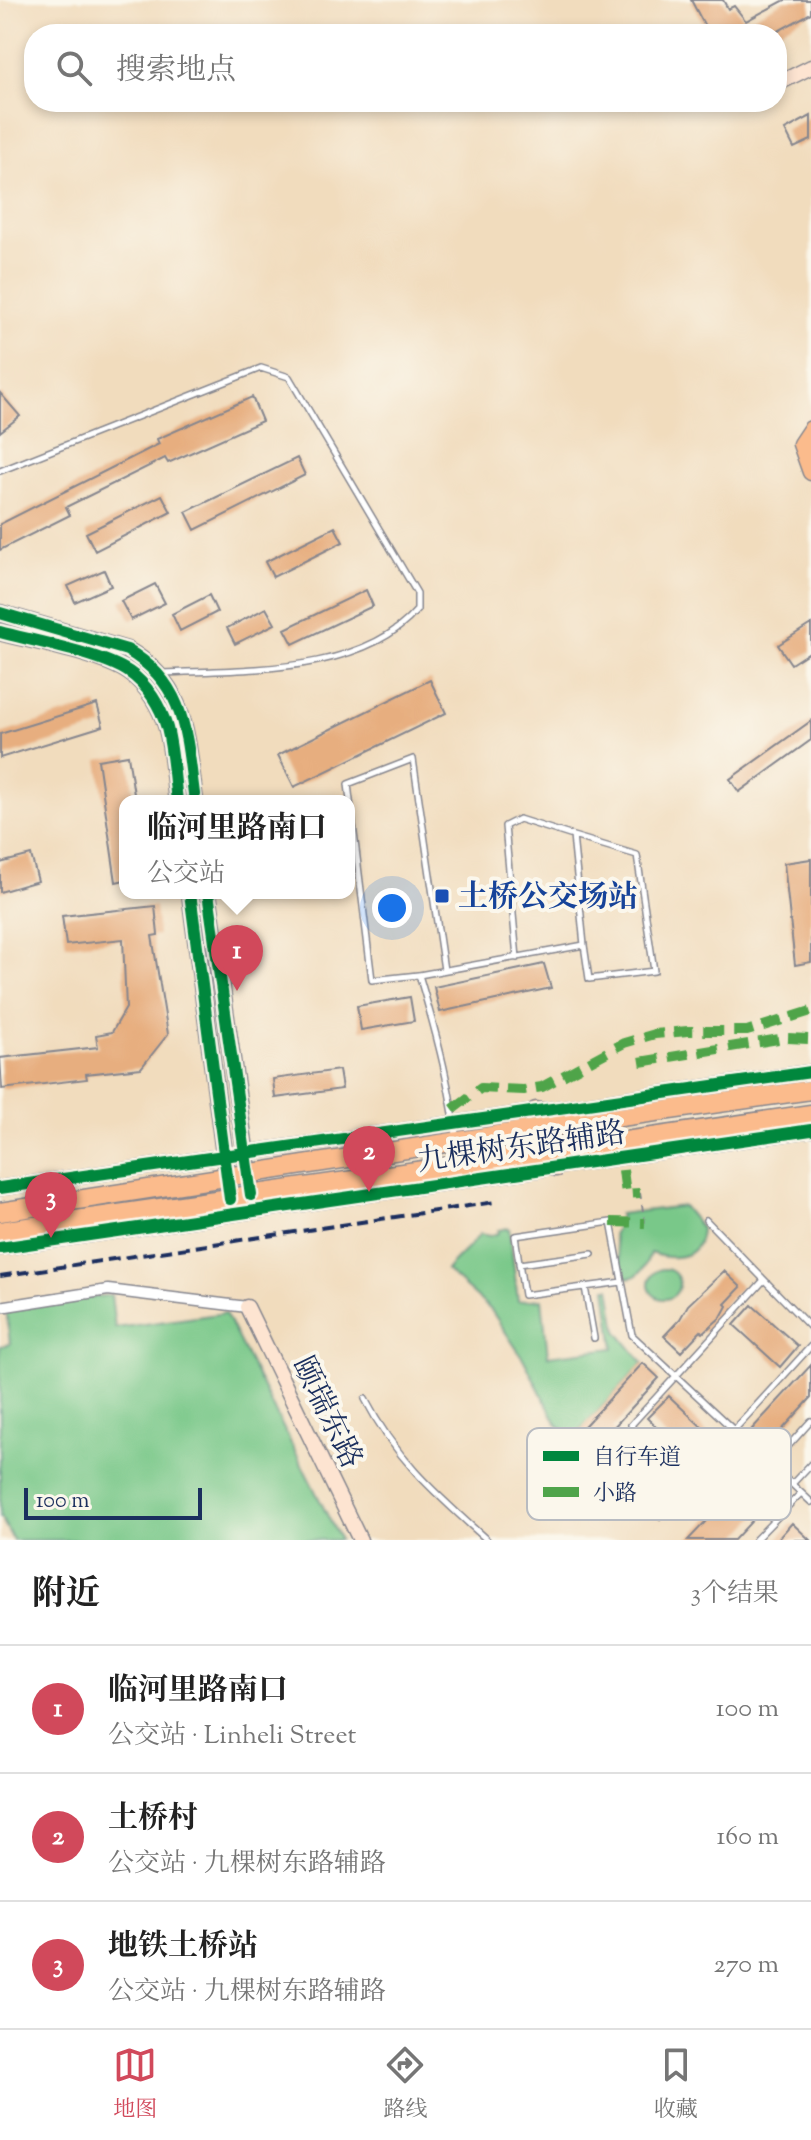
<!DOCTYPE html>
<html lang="zh">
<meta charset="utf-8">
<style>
:root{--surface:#fff;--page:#f2f2f2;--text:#222;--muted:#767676;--line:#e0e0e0;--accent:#d1495b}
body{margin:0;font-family:"Sorts Mill Goudy","Noto Serif SC",serif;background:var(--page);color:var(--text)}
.scale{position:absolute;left:24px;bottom:20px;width:178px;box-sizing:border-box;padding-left:8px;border:4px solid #1b2f5e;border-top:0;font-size:22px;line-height:28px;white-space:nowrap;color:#1b2f5e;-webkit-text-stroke:6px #fbf7ec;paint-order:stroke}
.you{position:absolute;left:392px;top:908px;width:28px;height:28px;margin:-20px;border:6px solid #fff;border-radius:50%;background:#1a73e8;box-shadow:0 0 0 12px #1a73e833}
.badge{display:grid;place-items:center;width:52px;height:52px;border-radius:50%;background:var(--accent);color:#fff;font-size:26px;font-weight:700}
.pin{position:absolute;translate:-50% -66px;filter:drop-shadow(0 2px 4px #0008)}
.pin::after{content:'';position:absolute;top:42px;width:28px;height:24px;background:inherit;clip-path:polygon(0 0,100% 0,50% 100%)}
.popup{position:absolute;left:119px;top:795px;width:236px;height:104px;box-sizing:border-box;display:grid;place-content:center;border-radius:16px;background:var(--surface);filter:drop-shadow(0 2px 6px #0005);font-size:26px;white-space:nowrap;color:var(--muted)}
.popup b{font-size:30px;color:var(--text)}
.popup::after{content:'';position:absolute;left:50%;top:100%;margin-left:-16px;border:16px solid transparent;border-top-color:var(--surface)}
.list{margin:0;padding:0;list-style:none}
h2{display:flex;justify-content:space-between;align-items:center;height:104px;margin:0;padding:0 32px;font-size:34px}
h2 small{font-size:26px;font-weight:400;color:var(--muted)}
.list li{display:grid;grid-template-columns:52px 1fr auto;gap:24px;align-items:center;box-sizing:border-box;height:128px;padding:0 32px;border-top:2px solid var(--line)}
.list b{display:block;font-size:30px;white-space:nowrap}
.list p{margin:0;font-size:26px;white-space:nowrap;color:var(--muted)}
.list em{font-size:26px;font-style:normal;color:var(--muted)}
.icon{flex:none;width:44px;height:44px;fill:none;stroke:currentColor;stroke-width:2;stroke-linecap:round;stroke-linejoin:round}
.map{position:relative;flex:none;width:811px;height:1540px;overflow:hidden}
.search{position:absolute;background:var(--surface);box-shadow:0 4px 12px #0003;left:24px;right:24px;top:24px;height:88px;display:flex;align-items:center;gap:20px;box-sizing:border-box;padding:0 28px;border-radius:32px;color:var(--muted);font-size:30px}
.sheet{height:488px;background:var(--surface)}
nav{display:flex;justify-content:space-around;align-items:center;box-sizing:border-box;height:112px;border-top:2px solid var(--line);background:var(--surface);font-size:22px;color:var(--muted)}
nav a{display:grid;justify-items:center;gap:4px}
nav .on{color:var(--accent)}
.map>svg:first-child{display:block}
.green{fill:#79c889;stroke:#4a7c74;stroke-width:2}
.building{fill:#e7ae7f}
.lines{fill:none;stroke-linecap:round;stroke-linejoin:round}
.lane-casing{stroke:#86868e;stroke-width:8}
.street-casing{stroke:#86868e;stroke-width:13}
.secondary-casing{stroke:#86868e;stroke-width:17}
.primary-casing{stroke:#86868e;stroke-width:19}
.highway-casing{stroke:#86868e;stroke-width:21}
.path{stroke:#86868e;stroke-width:2;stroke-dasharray:6 6;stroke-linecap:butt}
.lane{stroke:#fff;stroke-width:5}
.street{stroke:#fff;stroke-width:10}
.secondary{stroke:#fde4d1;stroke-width:14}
.primary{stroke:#fbbb8c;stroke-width:16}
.highway{stroke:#fbbb8c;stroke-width:18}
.rail{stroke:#1b2f5e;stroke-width:4;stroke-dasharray:12 6;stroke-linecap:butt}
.quiet{stroke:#4fa44a;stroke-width:10;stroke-dasharray:20 10;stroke-linecap:butt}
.cycleway-casing{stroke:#fbf7ec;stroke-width:17}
.cycleway{stroke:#00873e;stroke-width:12}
.transit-dot{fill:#1a4fb4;stroke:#fbf7ec;stroke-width:3}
.labels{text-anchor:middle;stroke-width:8;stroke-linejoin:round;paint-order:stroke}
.transit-label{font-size:30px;font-weight:bold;fill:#164399;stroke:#fbf7ec;text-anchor:start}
.street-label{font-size:30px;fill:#1b2f5e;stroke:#fbf7ec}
.key{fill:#fbf7ec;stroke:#b8bbc1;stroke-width:2}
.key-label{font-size:22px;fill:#1b2f5e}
</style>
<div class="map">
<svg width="811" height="1540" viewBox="0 0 811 1540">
<rect width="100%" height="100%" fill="#fbf7ec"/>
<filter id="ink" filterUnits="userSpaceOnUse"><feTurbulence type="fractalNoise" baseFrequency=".0125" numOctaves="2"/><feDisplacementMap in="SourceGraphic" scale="16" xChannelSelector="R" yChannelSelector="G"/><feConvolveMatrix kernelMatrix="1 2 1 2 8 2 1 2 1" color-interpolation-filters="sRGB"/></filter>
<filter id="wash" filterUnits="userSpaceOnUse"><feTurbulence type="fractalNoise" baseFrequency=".006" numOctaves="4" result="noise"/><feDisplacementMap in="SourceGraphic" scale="32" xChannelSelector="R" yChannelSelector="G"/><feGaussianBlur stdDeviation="1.8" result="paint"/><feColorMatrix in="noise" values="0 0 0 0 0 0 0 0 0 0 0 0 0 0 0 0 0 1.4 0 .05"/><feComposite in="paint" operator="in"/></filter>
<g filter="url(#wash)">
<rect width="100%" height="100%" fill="#f1dcbd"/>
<path class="green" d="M683 1206 701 1228C700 1260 674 1261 650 1253 646 1266 639 1281 624 1277L613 1235 620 1220 619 1214Z
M509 1228 518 1301 542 1299 548 1356 614 1348 606 1288H610L617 1331 643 1363 573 1438 557 1424 524 1360 491 1310 446 1270C457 1257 469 1248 480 1234L490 1236 498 1233V1230Z
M649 1284a15 15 0 1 1 30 0a15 15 0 1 1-30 0Z
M111 1295 115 1328 225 1313 340 1540H13L0 1516V1346L10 1344 6 1308Z"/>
<g id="blocks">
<path class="building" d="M691 0H723L728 9 734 6 746 21 785 0H811V13L773 34H709Z
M811 116V140L794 148 785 130Z
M0 393 20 416 0 432Z
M252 397 262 421 168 463 165 458 66 507 70 515 0 550V524L159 444 157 439Z
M297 458 305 475 195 530 186 512Z
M162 495 171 512 95 551 86 533Z
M335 527 343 542 273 577 265 562Z
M104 570 111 586 75 602 68 586Z
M155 584 165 603 131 620 121 601Z
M366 590 373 606 293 644 285 629Z
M209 595 217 612 180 631 172 614Z
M266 608 275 624 235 644 227 628Z
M811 624V651L791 664 778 645Z
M430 680 446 713 294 787 278 755Z
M97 704 103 726 0 758V734Z
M811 721V740L739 792 730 779Z
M128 755 135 801H125V880L116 882 98 760Z
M31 855 38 881 0 892V863Z
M811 859V962L795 965 784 863Z
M155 906 158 935 152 936 168 1034 141 1068 86 1074 87 1079 2 1089 0 1058 98 1047 96 1035 112 1032 126 1008 123 939 66 945 62 916Z
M544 964 551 988 440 1012 434 987Z
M410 997 414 1021 361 1030 357 1006Z
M339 1070 342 1089 275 1098 273 1079Z
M724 1271 741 1287 725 1304 727 1306 721 1317 703 1333 701 1331 681 1352 664 1336 680 1319 688 1305Z
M752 1305 798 1346 780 1367 734 1325Z
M643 1363 659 1378 612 1429 683 1494 660 1519 573 1438Z
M811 1365V1398L769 1444 752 1429Z
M669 1396 725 1449 702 1472 647 1418Z
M755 1470 779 1492 734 1540H688Z
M792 1523 810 1540H777Z"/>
</g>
</g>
<g filter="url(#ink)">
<use href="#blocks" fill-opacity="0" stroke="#86868e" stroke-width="2"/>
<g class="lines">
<g class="lane-casing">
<path id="lane" d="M0 471 261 368 289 377 417 593V610C362 675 241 669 163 673
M573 836 637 855 654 971 589 979 584 945
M418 975 372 980 348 784 413 759 444 970
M459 1159C453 1096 437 1035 419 975L584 945 573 836 519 819 505 826 517 958
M706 1220 811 1328
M519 1264 592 1254
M622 1282 524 1295 515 1236 611 1222 632 1335 811 1502
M585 1287 594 1338
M365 1399C397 1461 436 1494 487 1540
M734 1430 811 1346
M747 1442 708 1486 700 1489 637 1435 631 1425 764 1280
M771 1465 811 1421
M792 1484 811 1464
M755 1540 801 1493"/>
</g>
<g class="street-casing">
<path id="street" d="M0 1307 108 1290 247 1307"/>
</g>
<g class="secondary-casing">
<path id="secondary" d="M777 84 811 67
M739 102H740
M0 1188 811 1072
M0 1248 811 1130
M247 1307 360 1540"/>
</g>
<g class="primary-casing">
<path id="primary" d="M811 429 801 444 811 472
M0 613 127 650C188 685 186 738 195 801
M0 632C34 641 103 654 129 672 147 684 161 707 167 728 173 751 174 777 177 801
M190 893 230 1199
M208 893 250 1184"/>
</g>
<g class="highway-casing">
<path id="highway" d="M536 1111 576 1119
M528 1157 556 1167
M0 1212 536 1129 811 1090
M0 1231 811 1114"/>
</g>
<path class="path" d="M640 1193 645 1223"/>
<use href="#lane" class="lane"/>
<use href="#street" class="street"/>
<use href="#secondary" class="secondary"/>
<use href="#primary" class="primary"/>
<use href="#highway" class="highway"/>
<path class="rail" d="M0 1276 495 1202"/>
<path class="quiet" d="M640 1062 785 1038 811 1039
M453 1109 481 1088 524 1090 542 1087 624 1043 655 1034 688 1031H747L811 1011
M623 1170 626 1194 640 1193
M611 1222 645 1223"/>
<g class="cycleway-casing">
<path id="cycleway" d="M0 613 127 650C188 685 186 738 195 801
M0 632C34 641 103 654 129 672 147 684 161 707 167 728 173 751 174 777 177 801
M190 893 230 1199
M208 893 251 1195
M0 1188 811 1072
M0 1248 811 1130"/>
</g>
<use href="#cycleway" class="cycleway"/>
</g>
</g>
<rect class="transit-dot" x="434" y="888" width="16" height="16" rx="4"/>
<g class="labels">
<g class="transit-label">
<text x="458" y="906">土桥公交场站</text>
</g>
<g class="street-label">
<text transform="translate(521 1146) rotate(-8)" y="10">九棵树东路辅路</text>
<text transform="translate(328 1412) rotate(64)" y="10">颐瑞东路</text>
</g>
</g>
<rect x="527" y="1428" width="264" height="92" rx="12" class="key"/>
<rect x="543" y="1451" width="36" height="10" fill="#00873e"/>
<rect x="543" y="1487" width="36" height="10" fill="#4fa44a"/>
<g class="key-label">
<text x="593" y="1464">自行车道</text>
<text x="593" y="1500">小路</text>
</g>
</svg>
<div class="scale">100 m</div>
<div class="you"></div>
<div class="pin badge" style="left:237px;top:991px">1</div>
<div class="popup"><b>临河里路南口</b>公交站</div>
<div class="pin badge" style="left:369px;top:1192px">2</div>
<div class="pin badge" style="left:51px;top:1238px">3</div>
<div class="search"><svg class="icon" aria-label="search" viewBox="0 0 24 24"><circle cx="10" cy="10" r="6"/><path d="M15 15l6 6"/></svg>搜索地点</div>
</div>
<section class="sheet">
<h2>附近<small>3个结果</small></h2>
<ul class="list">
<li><span class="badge">1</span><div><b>临河里路南口</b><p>公交站 · Linheli Street</p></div><em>100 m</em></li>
<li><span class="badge">2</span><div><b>土桥村</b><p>公交站 · 九棵树东路辅路</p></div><em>160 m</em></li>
<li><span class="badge">3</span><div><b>地铁土桥站</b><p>公交站 · 九棵树东路辅路</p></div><em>270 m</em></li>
</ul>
</section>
<nav>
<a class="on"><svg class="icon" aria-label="map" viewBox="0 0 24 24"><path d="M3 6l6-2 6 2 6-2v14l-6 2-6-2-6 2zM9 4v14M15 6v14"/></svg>地图</a>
<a><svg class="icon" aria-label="directions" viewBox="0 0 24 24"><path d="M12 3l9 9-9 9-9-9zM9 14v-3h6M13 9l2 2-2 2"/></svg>路线</a>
<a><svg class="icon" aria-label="saved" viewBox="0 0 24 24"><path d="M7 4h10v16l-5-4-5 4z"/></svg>收藏</a>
</nav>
